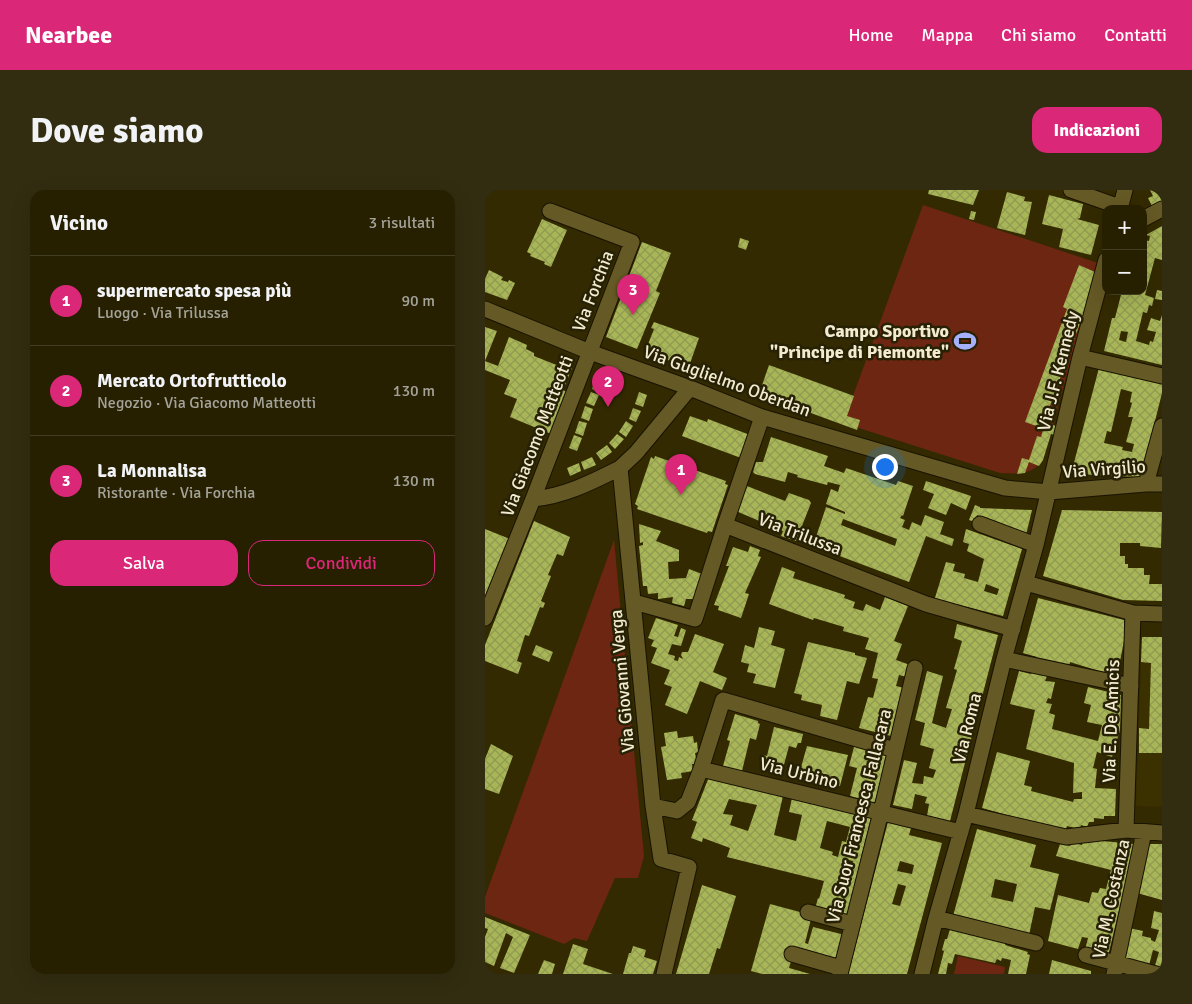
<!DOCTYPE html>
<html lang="it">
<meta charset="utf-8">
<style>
:root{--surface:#262001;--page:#322d10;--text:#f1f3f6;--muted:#a4a399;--line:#423e23;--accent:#db2777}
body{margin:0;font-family:Signika,sans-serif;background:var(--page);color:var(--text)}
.controls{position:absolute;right:15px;top:15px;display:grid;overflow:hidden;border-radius:10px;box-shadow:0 5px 20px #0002}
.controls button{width:45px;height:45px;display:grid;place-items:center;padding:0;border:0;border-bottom:1px solid var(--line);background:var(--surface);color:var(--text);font:25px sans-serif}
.you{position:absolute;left:399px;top:276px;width:18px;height:18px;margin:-12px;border:4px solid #fff;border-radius:50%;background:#1a73e8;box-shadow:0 0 0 8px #1a73e833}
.badge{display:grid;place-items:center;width:32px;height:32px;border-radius:50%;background:var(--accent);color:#fff;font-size:16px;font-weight:700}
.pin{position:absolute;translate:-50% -41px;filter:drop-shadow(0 1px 2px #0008)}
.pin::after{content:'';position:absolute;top:26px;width:18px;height:15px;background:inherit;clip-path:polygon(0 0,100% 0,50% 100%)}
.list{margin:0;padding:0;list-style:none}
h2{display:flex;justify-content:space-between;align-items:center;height:65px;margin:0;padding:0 20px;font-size:21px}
h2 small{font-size:16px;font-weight:400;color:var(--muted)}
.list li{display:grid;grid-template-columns:32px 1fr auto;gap:15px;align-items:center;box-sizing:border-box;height:90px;padding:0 20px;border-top:1px solid var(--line)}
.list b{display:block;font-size:19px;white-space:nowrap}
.list p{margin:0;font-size:16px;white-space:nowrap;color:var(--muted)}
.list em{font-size:16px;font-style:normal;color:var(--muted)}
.actions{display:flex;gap:10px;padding:15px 20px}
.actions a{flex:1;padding:11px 0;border:1px solid var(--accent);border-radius:15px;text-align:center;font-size:18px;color:var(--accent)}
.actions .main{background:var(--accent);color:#fff}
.map{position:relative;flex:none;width:677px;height:784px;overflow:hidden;border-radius:15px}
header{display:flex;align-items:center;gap:30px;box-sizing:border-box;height:70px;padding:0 25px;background:var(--accent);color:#fff}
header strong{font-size:24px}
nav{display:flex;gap:28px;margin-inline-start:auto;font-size:18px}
.intro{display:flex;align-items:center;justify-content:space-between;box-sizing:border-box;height:120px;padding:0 30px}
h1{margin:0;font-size:35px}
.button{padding:12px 22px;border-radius:15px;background:var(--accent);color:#fff;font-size:18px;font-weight:700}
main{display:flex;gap:30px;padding:0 30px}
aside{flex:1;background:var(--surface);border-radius:15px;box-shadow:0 5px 20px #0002}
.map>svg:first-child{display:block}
.built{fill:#3b3100}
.grass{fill:#6d2611}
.building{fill:url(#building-cross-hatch);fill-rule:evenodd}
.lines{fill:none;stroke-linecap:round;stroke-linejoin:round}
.minor-casing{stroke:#191300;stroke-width:17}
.minor{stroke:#655925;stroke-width:15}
.labels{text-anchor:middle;stroke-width:5;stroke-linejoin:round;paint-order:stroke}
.street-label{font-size:18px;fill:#f2ebd0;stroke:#272105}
.poi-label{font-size:18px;font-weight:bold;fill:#f2ebd0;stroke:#272105;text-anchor:end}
</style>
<header>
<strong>Nearbee</strong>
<nav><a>Home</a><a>Mappa</a><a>Chi siamo</a><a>Contatti</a></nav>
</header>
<div class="intro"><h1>Dove siamo</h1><a class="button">Indicazioni</a></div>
<main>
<aside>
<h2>Vicino<small>3 risultati</small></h2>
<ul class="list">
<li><span class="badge">1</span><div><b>supermercato spesa più</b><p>Luogo · Via Trilussa</p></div><em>90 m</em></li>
<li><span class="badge">2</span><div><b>Mercato Ortofrutticolo</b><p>Negozio · Via Giacomo Matteotti</p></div><em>130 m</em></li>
<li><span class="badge">3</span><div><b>La Monnalisa</b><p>Ristorante · Via Forchia</p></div><em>130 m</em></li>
</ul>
<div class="actions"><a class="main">Salva</a><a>Condividi</a></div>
</aside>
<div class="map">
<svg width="677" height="784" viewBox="0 0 677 784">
<defs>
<pattern id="building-cross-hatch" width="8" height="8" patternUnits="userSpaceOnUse" patternTransform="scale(1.25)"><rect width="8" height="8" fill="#a8b657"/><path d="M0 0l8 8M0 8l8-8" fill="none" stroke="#909a51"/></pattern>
</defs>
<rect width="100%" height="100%" fill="#332a01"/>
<path class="built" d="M657 447H677V617L651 616Z"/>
<path class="grass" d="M438 15 613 73 558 270C547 285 533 284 515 283L358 233Z
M129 350 159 666 153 688H130L102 751 89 748 79 754 0 723V707Z
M473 766 520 777 519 784H469Z"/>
<path class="building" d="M444 0H494L488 15 443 4Z
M665 0H677V13L668 18 663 8 668 6Z
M522 2 540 7 539 11 547 12 540 45 512 38Z
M564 5 598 14 595 28 592 29 614 35 606 65 574 57 578 39 557 34Z
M486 21 491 22 489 30 484 29Z
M57 29 82 40 66 77 59 74 60 72 45 66 46 64 42 62Z
M677 36V70L670 68 660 105 669 108 667 116 664 115 662 123 658 122 651 151 664 155 665 151 668 152 671 142 662 140 666 128 675 131 677 125V175L619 161 627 128H630L637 101H658V50L664 51 665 46 661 45ZM636 141 643 142 641 152 634 150Z
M255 48 264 51 261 60 253 57Z
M157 52 186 63 171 101 175 103 152 159 121 147Z
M594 75 610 82 598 125 557 238 540 232 582 119 578 117Z
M4 80 18 87 16 90 23 92 24 90 30 93 22 110 0 102V89Z
M672 100 677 101V110L670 109Z
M169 132 214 148 203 179 196 177 197 175 160 162 169 139 166 138Z
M0 137 12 141 0 171 13 176 24 147 42 155 41 159 49 163V166L74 176 75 173 87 178 78 200 84 203 66 244 25 227 32 209 19 204 25 190 0 180Z
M615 174 677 190V203L656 287 586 284ZM636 199 647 202 645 212 647 213 643 227H648L641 252 649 254 647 262 637 260 638 257 619 253 622 241 626 242Z
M284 175 369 206 362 226 375 230 372 240 274 204Z
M111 187 119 189 115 202 107 199Z
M106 202 114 205 109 216 101 213Z
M154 202 162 205 158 217 150 214Z
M100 216 108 219 104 231 96 228Z
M148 218 156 221 151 232 144 229Z
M205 226 222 232 223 229 265 245 256 268 197 246Z
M94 231 102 233 98 246 90 243Z
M141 231 148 236 141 247 134 242Z
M560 233 575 237 573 246 566 244 558 270 554 276 544 272 540 283 532 284 537 268 544 270 552 246 556 247Z
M132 244 139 249 130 259 124 253Z
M89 245 97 248 92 261 84 258Z
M286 247 343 266 339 276 359 283 361 278 411 295 413 291 428 296 418 326 417 325 415 328 420 330 417 337 424 340 427 332 436 336 440 325 459 332 455 344 469 349 467 356 441 346 424 392 328 356 341 317 360 324V322L341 314 346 299 353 302 355 295 343 292 342 295 312 287 313 285 303 282 300 292 270 284 268 282 271 272H278ZM358 329 412 349 410 356 356 335Z
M122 255 127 262 116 270 111 263Z
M170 266 241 291 240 294 243 295 227 342 223 341 222 343 152 319 153 316 150 314 166 267 169 269Z
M107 267 111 275 99 280 96 272Z
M94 273 96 281 85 286 82 278Z
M441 291 486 306 481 320 466 313 461 325 443 318 449 304 438 300Z
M262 296 300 311 304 303 324 310 326 313 311 351 296 346 298 341 251 321Z
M490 315 495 317V318L547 320 541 345 492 325 490 332 484 330Z
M577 320 677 322 676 358 655 356V353H635V366H640V374H643V378H659V385H665L664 394H677V411L638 410 558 386Z
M49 331 85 347 78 366 72 364 63 385 66 386 56 411 60 413 58 418 55 417 44 446 40 445 32 471 37 473 33 484 0 471V455Z
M154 334 176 341 171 351 194 360V371L183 372 184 389 201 388 204 379 217 384 209 409H201L199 416 187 413 188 407 173 409V403L163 404 162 396H158L154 356 158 355V352L155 353Z
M0 339 25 349 3 407 0 406Z
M481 339 537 359 518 426 459 411 457 413 449 411 461 372 470 374 468 381 480 384 479 388 493 392 499 369 482 361 484 354 478 352ZM501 394 514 399 512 405 499 401Z
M265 356 275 360 273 366 276 367 260 403 264 404 256 428 233 420 234 416 229 415 244 376H241L248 357 263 362Z
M297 377 310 382 308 388 360 405 359 408 370 412 368 418 378 421 381 414 395 420 400 407 423 416 409 451 417 454 411 470 425 475 422 487 414 485 411 496 419 498 406 546 374 538 383 507 388 508 393 489 387 488 393 463 380 459 384 448 358 441 359 437 329 428 328 430 284 414ZM395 518 405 520 402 526 393 524Z
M553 408 639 430V451L635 471 629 475 636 480 632 485 628 482 627 485 585 472 584 476 560 470V472L551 470 552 467 538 463Z
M171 428 193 435 189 446 193 447 196 438 201 440 196 456 187 454 183 464 190 466 189 470 193 471 194 467 198 469 196 465 197 462H203L210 444 239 454 228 482 242 488 237 500 215 491 202 524 180 515 187 497 179 494 185 480 166 473 172 458 166 456 169 450 163 448Z
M472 434 513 445 465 631 442 626 444 614 440 613 442 607 430 604 427 619 408 615 419 570 432 573 427 593 438 594 439 586 448 588 451 580 444 578 449 559 435 555 440 533 430 530 442 481 458 486 447 533 461 538 467 519 461 518 472 480 469 479 477 451 469 448Z
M274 437 290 441 286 455 300 459 290 498 268 493 271 484 262 482 264 474 256 472 260 455 269 458Z
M657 447H677V563H654V538L664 539 666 473 656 472Z
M323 452 370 463V465L382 468 374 494 362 491 352 530 335 526 337 515 316 510 317 505 309 503Z
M51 455 68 462 64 472 47 465Z
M534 481 546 484 547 481 562 486 560 491 570 492 566 509 563 508 561 513 567 514 564 523 570 525 567 539 613 551 617 535 602 532 606 515 599 513 603 497 636 505 635 540 627 567 612 562 608 578 612 579 610 598 631 599 630 626H619V629L609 628V632H604L602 637 596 635 595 638 591 637 590 638 582 636 580 641 497 618 512 562 545 571 539 595 547 597 546 601 588 612 589 609H597V602L588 603 589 573 541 559 550 520 525 514Z
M250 524 273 531V533L275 534 271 550 265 548 257 581 238 576 245 551 242 550Z
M289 537 318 544 316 553H313L311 558 304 556 297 582 275 577 278 565 282 566Z
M192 541 193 548 208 546 209 553 212 552 213 562 210 563 212 574H207L208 581 196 583 197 588 182 590 176 557 181 556 179 543Z
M370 553 404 561 391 613 365 606 372 578 364 576Z
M6 554 28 566 14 604 0 599V569Z
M322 556 363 565 355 596 313 588Z
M224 587 298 606 289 645 311 651 317 625 304 622 307 608 386 628 375 672 379 673 362 738 326 729 320 753 323 754 328 737 360 745 352 778 307 768 304 778 325 784H277L266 781 285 714 326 725 329 723 333 708 334 709 339 691 242 667 245 658 218 648 217 652 206 648 212 632 207 630ZM244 609 272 615 263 641 245 635 248 625 238 624ZM342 631 365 637 361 652 357 651 353 667 347 665 348 662 335 658ZM360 669 368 671 366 680 358 678Z
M403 632 426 638 424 645 457 653 422 784H363ZM415 671 429 675 427 684 412 681ZM413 694 421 696 415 716 407 714Z
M492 639 551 655 545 677 574 684 565 720 550 717 544 745 468 726ZM510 689 532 694 528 712 506 707Z
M606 650 650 654 623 766 600 760 603 748 597 747 593 759 563 751 573 705 604 713 607 702 613 703 615 698 621 699 626 680 571 666 575 654 585 656 586 652 597 655 598 652 605 653Z
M664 654H677V710L652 703Z
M217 695 251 706 235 759 232 758 224 784H191Z
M669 721 677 723V781L669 779 674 762 668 760 663 779 636 771 644 738 658 741 657 746 666 748V750L670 752 674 740 666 738Z
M0 727 45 745 29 783 15 778 28 747 21 743 9 776 0 772V747L3 739 0 738Z
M466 736 522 751 520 755 543 762 542 764 545 765 541 784H523L526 770 517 768 516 771 512 769 510 773 470 764 467 774 463 773 461 784H453L459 761 457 760 460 749H462Z
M88 754 103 759 98 774 128 784H78Z
M148 756 161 760 159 767 172 771 168 784H138L144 763H146Z
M59 770 70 774 67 784H53Z
M567 770 606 781V784H564Z"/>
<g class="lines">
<g class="minor-casing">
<path id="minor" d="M586 0 635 17
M635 19 640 0
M658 29 677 19
M0 119 105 162 205 198 277 227 520 298 564 302 661 294H677
M595 167 677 186
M661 294 677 236
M48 309C80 306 107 292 135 278
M495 334 551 355
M240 335 277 227
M541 393 648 423 677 424
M149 412 210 429 240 335 441 414 528 439
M0 428 48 309 147 52 65 21
M519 469 646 496
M216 579 238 510 410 560
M168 616 192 621 203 612 216 579 476 642
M481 624 581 647 641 640 677 643
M641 640 648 423
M323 722 367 734
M451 728 551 753
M307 764 356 778
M601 765 671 784
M179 784 204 677 176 669 168 616 135 278 151 263 205 198
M355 784 396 622 430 478
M437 784 451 728 481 624 519 469 551 355 595 167 621 70
M629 784 659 642"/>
</g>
<use href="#minor" class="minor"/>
</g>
<defs>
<g id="stadium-bare" transform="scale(1.725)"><path d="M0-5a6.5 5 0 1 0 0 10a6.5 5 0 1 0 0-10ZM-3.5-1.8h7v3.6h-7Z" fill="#a5b1fc" stroke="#272105" stroke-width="2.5" paint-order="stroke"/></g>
</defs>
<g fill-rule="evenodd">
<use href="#stadium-bare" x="480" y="151"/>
</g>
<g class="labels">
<g class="street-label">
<text transform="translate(108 101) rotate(-69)" y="6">Via Forchia</text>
<text transform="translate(573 181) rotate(-76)" y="6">Via J.F. Kennedy</text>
<text transform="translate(242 191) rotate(20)" y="6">Via Guglielmo Oberdan</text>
<text transform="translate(52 246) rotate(-69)" y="6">Via Giacomo Matteotti</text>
<text transform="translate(619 279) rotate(-4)" y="6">Via Virgilio</text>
<text transform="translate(315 344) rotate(21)" y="6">Via Trilussa</text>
<text transform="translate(137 491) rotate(-95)" y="6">Via Giovanni Verga</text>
<text transform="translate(626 531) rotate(-88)" y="6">Via E. De Amicis</text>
<text transform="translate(482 538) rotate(-76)" y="6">Via Roma</text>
<text transform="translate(314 583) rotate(14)" y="6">Via Urbino</text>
<text transform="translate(374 626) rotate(-76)" y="6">Via Suor Francesca Fallacara</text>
<text transform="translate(626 709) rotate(-78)" y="6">Via M. Costanza</text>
</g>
<g class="poi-label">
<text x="464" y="147">Campo Sportivo<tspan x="464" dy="21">"Principe di Piemonte"</tspan></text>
</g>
</g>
</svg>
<div class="controls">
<button>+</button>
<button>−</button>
</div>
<div class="you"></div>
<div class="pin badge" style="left:196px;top:305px">1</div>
<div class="pin badge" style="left:123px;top:217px">2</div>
<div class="pin badge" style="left:148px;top:125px">3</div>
</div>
</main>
